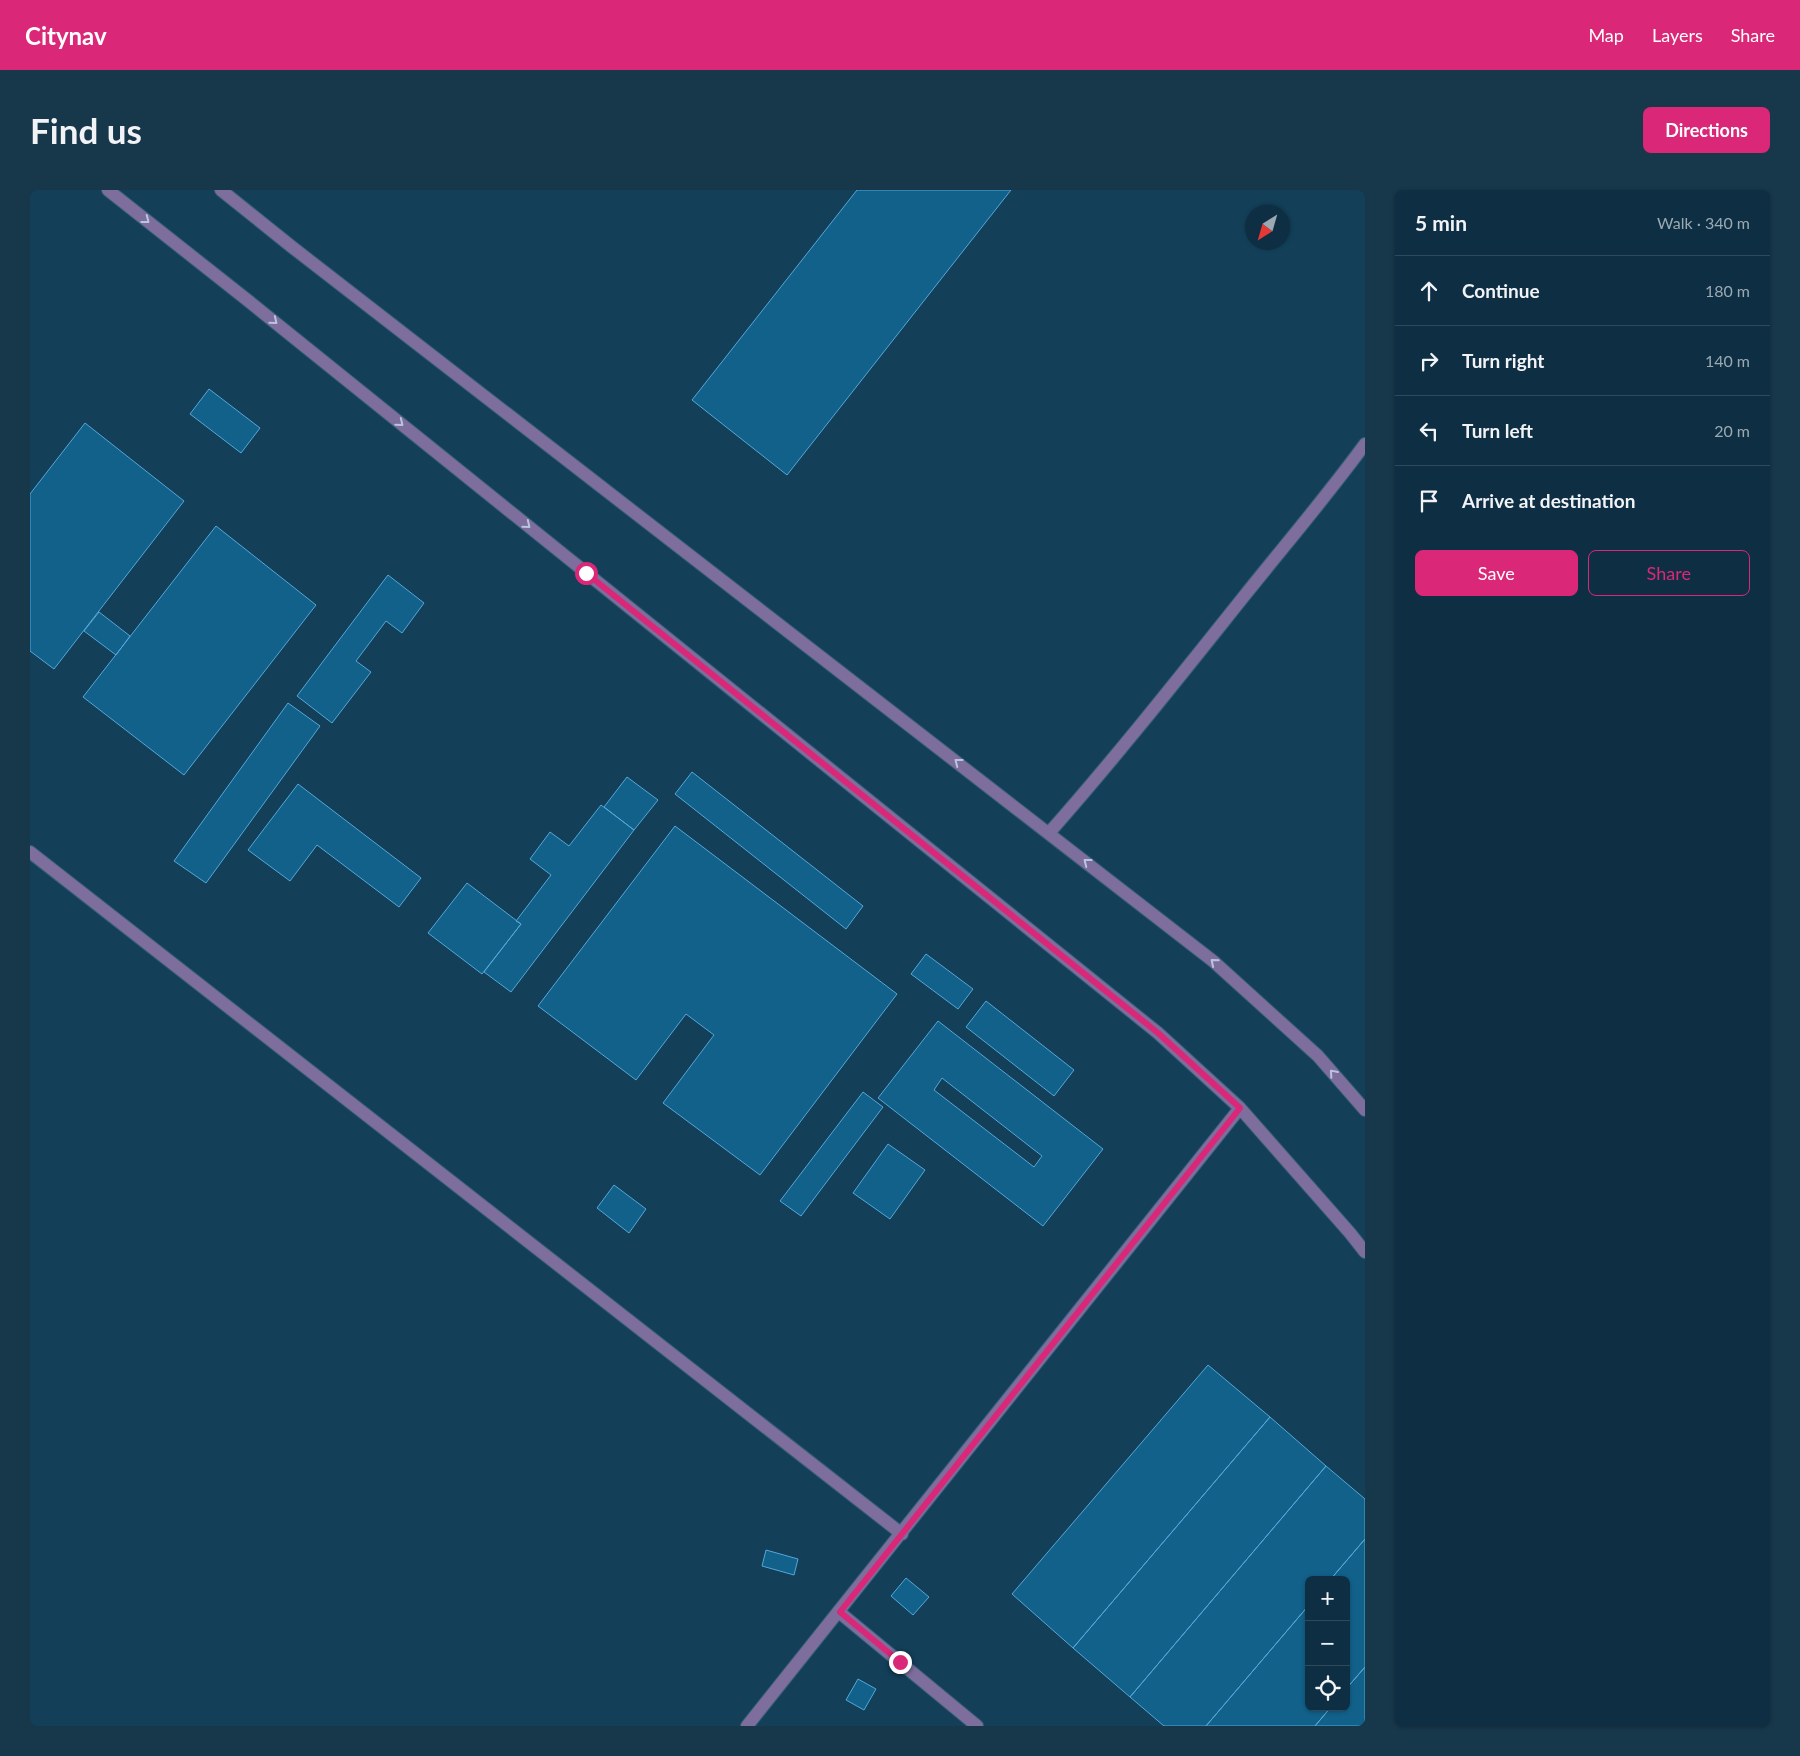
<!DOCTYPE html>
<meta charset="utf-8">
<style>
:root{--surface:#0e2f43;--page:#17374a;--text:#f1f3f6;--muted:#9ba9b2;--line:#2e4a5c;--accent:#db2777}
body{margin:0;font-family:Lato,sans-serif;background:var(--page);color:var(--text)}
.controls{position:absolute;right:15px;bottom:15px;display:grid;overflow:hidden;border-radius:8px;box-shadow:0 1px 4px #0004}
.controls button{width:45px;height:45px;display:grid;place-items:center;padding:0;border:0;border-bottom:1px solid var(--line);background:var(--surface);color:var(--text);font:25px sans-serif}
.compass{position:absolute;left:1215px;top:15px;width:45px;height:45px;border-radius:50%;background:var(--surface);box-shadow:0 1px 4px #0004;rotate:217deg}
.stop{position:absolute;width:15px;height:15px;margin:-11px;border:4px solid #db2777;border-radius:50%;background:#fff}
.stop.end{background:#db2777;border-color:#fff;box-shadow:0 1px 5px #0008}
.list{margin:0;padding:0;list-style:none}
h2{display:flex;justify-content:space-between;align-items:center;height:65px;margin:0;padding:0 20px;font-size:21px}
h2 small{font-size:16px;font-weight:400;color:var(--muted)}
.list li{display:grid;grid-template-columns:32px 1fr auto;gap:15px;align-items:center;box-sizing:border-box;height:70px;padding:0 20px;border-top:1px solid var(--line)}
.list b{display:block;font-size:19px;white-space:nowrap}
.list em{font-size:16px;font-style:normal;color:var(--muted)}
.actions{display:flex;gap:10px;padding:15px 20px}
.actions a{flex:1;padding:11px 0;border:1px solid var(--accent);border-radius:8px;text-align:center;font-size:18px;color:var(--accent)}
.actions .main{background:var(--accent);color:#fff}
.icon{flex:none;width:28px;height:28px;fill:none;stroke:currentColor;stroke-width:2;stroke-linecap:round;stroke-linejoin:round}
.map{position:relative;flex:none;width:1335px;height:1536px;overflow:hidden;border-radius:8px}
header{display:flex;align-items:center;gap:30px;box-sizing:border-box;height:70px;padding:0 25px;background:var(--accent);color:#fff}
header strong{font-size:24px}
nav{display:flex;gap:28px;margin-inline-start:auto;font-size:18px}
.intro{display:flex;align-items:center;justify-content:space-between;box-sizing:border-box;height:120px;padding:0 30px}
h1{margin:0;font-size:35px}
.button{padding:12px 22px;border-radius:8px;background:var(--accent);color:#fff;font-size:18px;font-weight:700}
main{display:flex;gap:30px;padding:0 30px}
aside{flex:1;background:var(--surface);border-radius:8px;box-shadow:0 1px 4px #0004}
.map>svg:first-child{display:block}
.building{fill:#12618a;stroke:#55a7d9;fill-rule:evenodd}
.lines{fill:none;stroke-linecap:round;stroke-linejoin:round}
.minor-casing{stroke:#365e76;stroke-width:14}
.minor{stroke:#7d6e9d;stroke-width:12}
.oneway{stroke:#b9c5de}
.route{stroke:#db2777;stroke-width:6}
</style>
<header>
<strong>Citynav</strong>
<nav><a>Map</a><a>Layers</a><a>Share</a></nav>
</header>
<div class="intro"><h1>Find us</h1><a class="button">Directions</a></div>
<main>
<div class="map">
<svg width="1335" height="1536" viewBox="0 0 1335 1536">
<rect width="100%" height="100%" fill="#133f59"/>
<path class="building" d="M827 0H981L757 285 662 210Z
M179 199 230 238 211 263 160 224Z
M55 233 154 311 24 479 0 461V304Z
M186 336 286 415 154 585 53 507Z
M358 385 394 413 372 443 356 431 326 471 341 482 302 533 267 506Z
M69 422 100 446 86 465 54 441Z
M258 513 290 536 176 693 144 671Z
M662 582 833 716 816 739 645 604Z
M597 587 628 610 604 640 574 617Z
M268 594 391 688 369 717 287 655 260 691 218 660Z
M571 615 604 640 481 802 454 782 491 734 486 731 521 685 500 669 520 642 539 656Z
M645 636 867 804 730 985 633 913 684 845 656 824 606 890 508 816Z
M437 693 491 734 452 784 398 743Z
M896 764 943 799 928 819 881 784Z
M956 811 1044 880 1024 906 936 837Z
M908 831 1073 959 1013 1036 848 908ZM912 888 1012 966 1004 977 904 900Z
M833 902 853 917 771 1026 750 1011Z
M858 954 895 980 860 1029 823 1003Z
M584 995 616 1019 599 1043 567 1018Z
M1178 1175 1240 1227 1043 1458 982 1404Z
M1240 1227 1296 1276 1100 1507 1043 1458Z
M1296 1276 1335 1309V1349L1300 1390H1279V1415L1176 1536H1134L1100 1507Z
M1335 1349V1477L1316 1499V1390H1300Z
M736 1360 768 1369 764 1385 732 1376Z
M876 1388 899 1407 883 1425 861 1406Z
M1279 1415V1517H1301L1285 1536H1176Z
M1335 1477V1536H1285L1301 1517H1316V1499Z
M828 1489 846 1499 834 1520 816 1510Z"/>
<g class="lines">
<g class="minor-casing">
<path id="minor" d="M78 0 216 109 1128 843 1210 918 1320 1043 1335 1062
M191 0 262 57 1183 771 1288 866 1335 920
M1019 643C1087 566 1151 485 1215 405 1255 355 1297 306 1335 254
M0 662 872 1344
M809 1422 947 1536
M717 1536 1210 918"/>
</g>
<use href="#minor" class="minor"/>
</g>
<defs><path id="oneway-chevron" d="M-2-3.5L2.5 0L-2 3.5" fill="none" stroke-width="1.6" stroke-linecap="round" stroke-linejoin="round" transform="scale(1.25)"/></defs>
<g class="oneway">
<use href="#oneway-chevron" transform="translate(116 30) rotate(38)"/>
<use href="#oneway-chevron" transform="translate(244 131) rotate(39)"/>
<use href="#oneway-chevron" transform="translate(370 233) rotate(39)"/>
<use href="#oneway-chevron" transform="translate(497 335) rotate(39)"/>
<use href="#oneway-chevron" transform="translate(928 572) rotate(-142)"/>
<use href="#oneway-chevron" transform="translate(1057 672) rotate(-142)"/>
<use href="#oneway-chevron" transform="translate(1184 772) rotate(-140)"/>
<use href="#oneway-chevron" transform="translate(1303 883) rotate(-131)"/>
</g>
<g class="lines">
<path class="route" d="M556 383 1128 843 1210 918 810 1422 870 1472"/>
</g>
</svg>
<div class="controls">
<button>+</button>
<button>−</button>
<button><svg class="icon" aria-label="locate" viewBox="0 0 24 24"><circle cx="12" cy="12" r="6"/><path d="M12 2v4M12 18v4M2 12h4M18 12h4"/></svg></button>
</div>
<svg class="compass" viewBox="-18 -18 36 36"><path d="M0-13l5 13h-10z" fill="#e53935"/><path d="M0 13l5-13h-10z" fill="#9ba9b2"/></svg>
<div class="stop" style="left:556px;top:383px"></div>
<div class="stop end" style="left:870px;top:1472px"></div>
</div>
<aside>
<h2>5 min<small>Walk · 340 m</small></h2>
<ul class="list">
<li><svg class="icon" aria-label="ahead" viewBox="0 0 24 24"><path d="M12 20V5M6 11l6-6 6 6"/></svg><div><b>Continue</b></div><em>180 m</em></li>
<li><svg class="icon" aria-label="right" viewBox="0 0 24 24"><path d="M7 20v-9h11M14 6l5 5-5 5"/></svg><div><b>Turn right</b></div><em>140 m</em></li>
<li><svg class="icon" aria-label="left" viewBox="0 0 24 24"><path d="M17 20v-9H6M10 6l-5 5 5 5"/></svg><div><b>Turn left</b></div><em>20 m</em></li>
<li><svg class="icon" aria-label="arrive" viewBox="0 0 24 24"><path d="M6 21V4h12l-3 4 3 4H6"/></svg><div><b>Arrive at destination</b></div></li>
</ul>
<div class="actions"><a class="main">Save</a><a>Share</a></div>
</aside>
</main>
